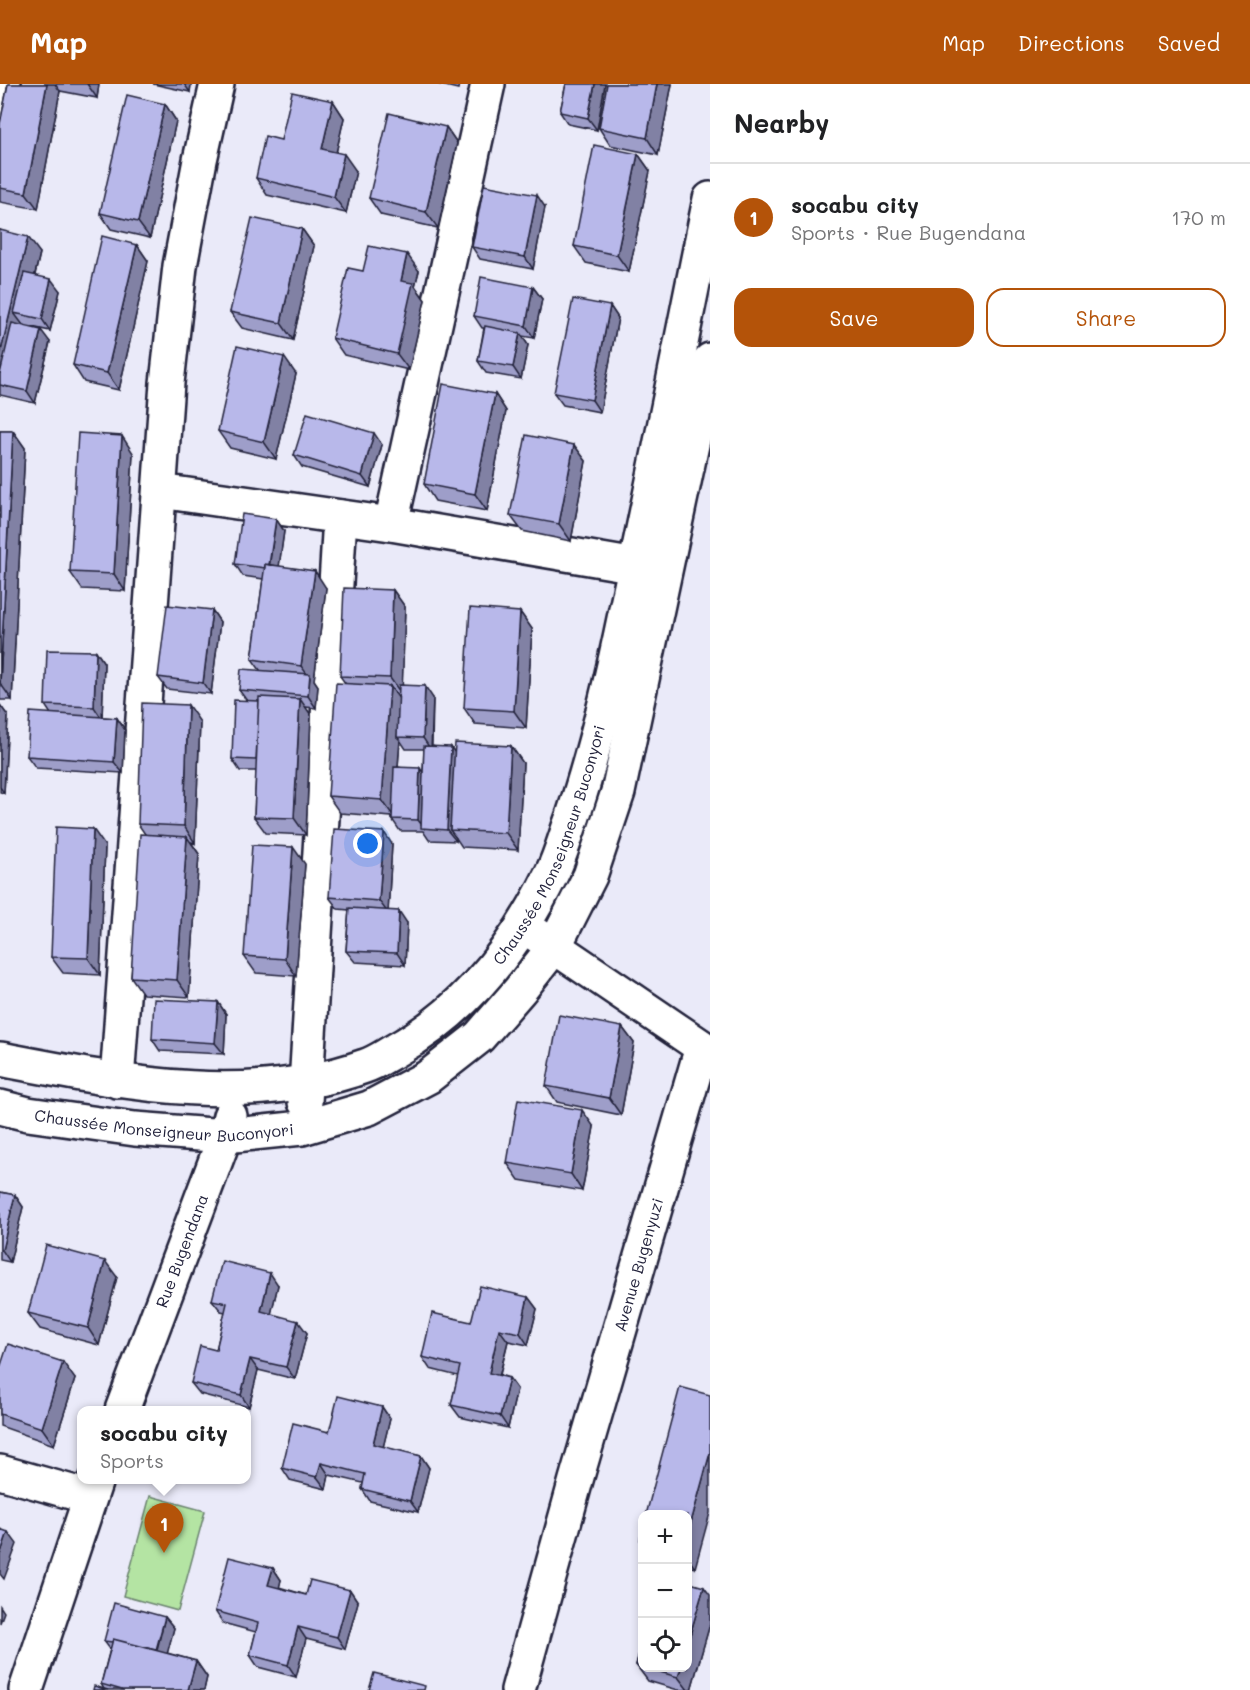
<!DOCTYPE html>
<meta charset="utf-8">
<style>
:root{--surface:#fff;--page:#f2f2f2;--text:#202124;--muted:#757577;--line:#e0e0e0;--accent:#b45309}
body{margin:0;font-family:Mali,sans-serif;background:var(--page);color:var(--text)}
.controls{position:absolute;right:18px;bottom:18px;display:grid;overflow:hidden;border-radius:12px;box-shadow:0 3px 9px #0003}
.controls button{width:54px;height:54px;display:grid;place-items:center;padding:0;border:0;border-bottom:2px solid var(--line);background:var(--surface);color:var(--text);font:30px sans-serif}
.you{position:absolute;left:368px;top:760px;width:21px;height:21px;margin:-15px;border:4px solid #fff;border-radius:50%;background:#1a73e8;box-shadow:0 0 0 9px #1a73e833}
.badge{display:grid;place-items:center;width:39px;height:39px;border-radius:50%;background:var(--accent);color:#fff;font-size:20px;font-weight:700}
.pin{position:absolute;translate:-50% -50px;filter:drop-shadow(0 2px 3px #0008)}
.pin::after{content:'';position:absolute;top:32px;width:21px;height:18px;background:inherit;clip-path:polygon(0 0,100% 0,50% 100%)}
.popup{position:absolute;left:77px;top:1322px;width:174px;height:78px;box-sizing:border-box;display:grid;place-content:center;border-radius:12px;background:var(--surface);filter:drop-shadow(0 2px 4px #0005);font-size:20px;white-space:nowrap;color:var(--muted)}
.popup b{font-size:22px;color:var(--text)}
.popup::after{content:'';position:absolute;left:50%;top:100%;margin-left:-12px;border:12px solid transparent;border-top-color:var(--surface)}
.list{margin:0;padding:0;list-style:none}
h2{display:flex;justify-content:space-between;align-items:center;height:78px;margin:0;padding:0 24px;font-size:26px}
h2 small{font-size:20px;font-weight:400;color:var(--muted)}
.list li{display:grid;grid-template-columns:39px 1fr auto;gap:18px;align-items:center;box-sizing:border-box;height:108px;padding:0 24px;border-top:2px solid var(--line)}
.list b{display:block;font-size:22px;white-space:nowrap}
.list p{margin:0;font-size:20px;white-space:nowrap;color:var(--muted)}
.list em{font-size:20px;font-style:normal;color:var(--muted)}
.actions{display:flex;gap:12px;padding:18px 24px}
.actions a{flex:1;padding:14px 0;border:2px solid var(--accent);border-radius:18px;text-align:center;font-size:21px;color:var(--accent)}
.actions .main{background:var(--accent);color:#fff}
.icon{flex:none;width:33px;height:33px;fill:none;stroke:currentColor;stroke-width:2;stroke-linecap:round;stroke-linejoin:round}
.map{position:relative;flex:none;width:710px;height:1606px;overflow:hidden}
header{display:flex;align-items:center;gap:36px;box-sizing:border-box;height:84px;padding:0 30px;background:var(--accent);color:#fff}
header strong{font-size:28px}
nav{display:flex;gap:33px;margin-inline-start:auto;font-size:21px}
main{display:flex}
aside{flex:1;background:var(--surface)}
.map>svg:first-child{display:block}
.green{fill:#b4e4a3;stroke:#6b836f;stroke-width:1.5}
.lines{fill:none;stroke-linecap:round;stroke-linejoin:round}
.minor-casing{stroke:#22223b;stroke-width:38}
.minor{stroke:#fff;stroke-width:33}
.wall{fill:#9e9ec9;stroke:#22223b;stroke-width:1.5;fill-rule:evenodd}
.shaded-wall{fill:#8181a4;stroke:#22223b;stroke-width:1.5}
.building{fill:#b8b8ea;stroke:#22223b;stroke-width:1.5}
.labels{text-anchor:middle;stroke-width:4.5;stroke-linejoin:round;paint-order:stroke}
.street-label{font-size:16px;fill:#22223b;stroke:#fff}
</style>
<header>
<strong>Map</strong>
<nav><a>Map</a><a>Directions</a><a>Saved</a></nav>
</header>
<main>
<div class="map">
<svg width="710" height="1606" viewBox="0 0 710 1606">
<rect width="100%" height="100%" fill="#eaeaf9"/>
<filter id="ink" filterUnits="userSpaceOnUse"><feTurbulence type="fractalNoise" baseFrequency=".0167" numOctaves="2"/><feDisplacementMap in="SourceGraphic" scale="12" xChannelSelector="R" yChannelSelector="G"/><feConvolveMatrix kernelMatrix="1 2 1 2 8 2 1 2 1" color-interpolation-filters="sRGB"/></filter>
<g filter="url(#ink)">
<path class="green" d="M150 1412 205 1427 178 1527 123 1512Z"/>
<g class="lines">
<g class="minor-casing">
<g id="minor">
<path d="M0 17 3 0"/>
<path d="M160 407 391 440 636 482 657 484"/>
<path d="M391 440 488 0"/>
<path id="s1" d="M0 975C121 998 245 1025 365 982 375 979 385 972 394 967 466 927 517 861 552 789 561 771 566 750 573 732 595 666 611 598 625 530 655 392 682 253 710 115"/>
<path d="M117 997 167 299 180 182 200 76 217 0"/>
<path d="M305 1018 340 433"/>
<path id="s2" d="M0 1023 28 1030 135 1045 225 1052 302 1044 369 1024 428 993 479 953 520 906 554 863 590 792 618 708 710 276"/>
<path id="s3" d="M122 1326 225 1052 230 1032"/>
<path d="M0 1388 89 1413"/>
<path d="M26 1606 96 1396"/>
<path id="s4" d="M518 1606 576 1396 702 963 537 851"/>
</g>
</g>
<use href="#minor" class="minor"/>
</g>
<path class="wall" d="M8 0H99L97 14 60 7 38 125 0 118V40Z
M153 0H191L190 8Z
M437 0H459L458 5Z
M566 0H605L597 46 568 40 560 28Z
M607 0H672L658 71 610 61 599 44Z
M333 17 344 34 336 69 356 87 346 129 267 111 256 94 281 56Z
M165 20 176 37 150 154 111 145 100 129Z
M446 43 457 59 438 144 381 131 369 114Z
M638 70 650 87 629 188 586 179 574 162Z
M545 123 533 185 480 175 472 163Z
M302 145 314 162 293 256 242 244 230 228Z
M0 146 40 169 35 191 60 207 50 247 23 241V242L50 258 35 319 0 311Z
M137 161 148 177 119 306 84 298 73 281Z
M363 187H419L415 202 425 216 409 286 344 271 332 254Z
M533 203 542 215 534 254 522 252 528 261 521 295 486 289 478 277 484 244H482L474 232Z
M610 222 618 234 600 328 563 321 554 309Z
M296 290 276 375 230 364 218 347Z
M495 310 506 327 487 427 435 417 424 400Z
M0 347H13L25 364 12 616H0Z
M382 361 370 403 302 383 294 371Z
M574 361 586 377 571 457 522 447 510 431Z
M133 369 125 507 82 505 70 488Z
M276 435 284 447 279 482 326 504 314 596 318 602 316 624 305 623 311 631 306 751 266 749 254 733 256 687H240L232 675 247 617 239 606 260 586 252 575 263 495 243 492 235 480Z
M393 506 405 523 402 601 433 614 432 662 454 668 511 662 523 679 518 766 462 763 456 754V757L429 756 423 747H400L392 735V733L340 729 328 712 345 599 340 592ZM400 656 406 665H424L423 688 398 683Z
M212 526 220 538 211 610 167 605 158 593Z
M520 528 532 545 526 644 475 640 464 624Z
M96 567 104 579 102 633 117 634 125 646 123 689 36 684 27 672 51 630 45 621Z
M0 621 8 632 4 709 0 708Z
M200 638 195 759 191 758 199 770 189 913 143 910 131 893 145 750 138 740Z
M392 760 388 827 407 839 405 881 355 878 346 867 349 826 338 825 329 813Z
M105 762 100 891 63 889 51 873Z
M305 780 296 892 256 889 244 872Z
M218 918 226 930 224 970 160 967 152 955Z
M622 943 634 959 621 1031 557 1018 546 1002Z
M594 1043 582 1107 519 1096 507 1079Z
M0 1108 15 1111 23 1123 10 1178 0 1176Z
M117 1193 99 1261 40 1245 28 1229Z
M278 1201 271 1230 307 1249 295 1295 258 1286 249 1323 200 1310 191 1299 216 1266 225 1228 221 1227 212 1216Z
M528 1213 537 1225 528 1261 508 1257 500 1291 509 1294 517 1305 508 1344 460 1333 451 1321 458 1292 430 1285 422 1273 471 1238Z
M0 1284 75 1295 54 1361 0 1342Z
M382 1323 390 1335 383 1363 421 1372 429 1384 418 1428 370 1417 362 1405 363 1399 329 1391 326 1405 290 1396 282 1384 329 1348Z
M687 1431 695 1484 687 1482Z
M273 1484 281 1496 279 1503 306 1511 350 1506 358 1518 345 1565 306 1555 296 1593 258 1583 250 1571 256 1548 223 1539 215 1527Z
M165 1533 174 1544 167 1569 196 1577 207 1593 204 1606H93L104 1605 101 1600 110 1565 104 1557Z
M710 1540 691 1606H678L648 1597 636 1581 642 1558V1584H687Z"/>
<path class="shaded-wall" d="M47 0H55L60 7 38 125 26 109Z
M87 0H99L97 14Z
M184 0H191L190 8Z
M595 0H605L597 46 588 34Z
M657 0H672L658 71 647 54Z
M333 17 344 34 333 82 322 65Z
M165 20 176 37 150 154 138 138Z
M446 43 457 59 438 144 426 128Z
M344 70 356 87 346 129 334 113Z
M638 70 650 87 629 188 617 171Z
M537 111 545 123 533 185 525 173Z
M302 145 314 162 293 256 281 239Z
M28 153 40 169 25 231 14 229 23 241 8 303 0 301V271Z
M137 161 148 177 119 306 107 289Z
M407 170 419 187 415 202 425 216 409 286 397 270 401 197Z
M51 195 60 207 50 247 42 235Z
M533 203 542 215 534 254 526 242Z
M610 222 618 234 600 328 592 316Z
M41 246 50 258 35 319 27 307Z
M520 249 528 261 521 295 513 283Z
M284 273 296 290 276 375 264 358Z
M495 310 506 327 487 427 475 410Z
M13 347 25 364 12 616 0 599Z
M374 349 382 361 370 403 362 392Z
M122 352 133 369 125 507 114 490Z
M574 361 586 377 571 457 559 440Z
M276 435 284 447 277 497 269 485Z
M315 487 326 504 314 596 318 602 316 624 308 612 310 594 301 582Z
M393 506 405 523 402 611 390 594Z
M212 526 220 538 211 610 203 599Z
M520 528 532 545 526 644 514 627Z
M96 567 104 579 102 635 94 623Z
M390 602 402 619 397 653 400 656 394 733 382 716Z
M425 602 433 614 431 666 423 654Z
M300 615 311 631 306 751 294 734Z
M0 621 8 632 4 709 0 703Z
M188 621 200 638 195 759 184 742Z
M117 634 125 646 123 689 114 678Z
M511 662 523 679 518 766 506 749Z
M451 663 459 675 450 746 456 754V757L447 746Z
M420 684 428 696 424 744 418 736Z
M93 745 105 762 100 891 88 874Z
M384 748 392 760 388 829 379 817Z
M187 753 199 770 189 913 177 896Z
M293 763 305 780 296 892 285 875Z
M399 827 407 839 405 881 397 869Z
M218 918 226 930 224 970 215 959Z
M622 943 634 959 621 1031 609 1014Z
M582 1026 594 1043 582 1107 571 1090Z
M15 1111 23 1123 10 1178 2 1166Z
M105 1177 117 1193 99 1261 88 1244Z
M270 1189 278 1201 269 1239 261 1227Z
M528 1213 537 1225 528 1261 520 1249Z
M298 1237 307 1249 295 1295 286 1283Z
M499 1245 508 1257 497 1301 489 1289Z
M250 1275 258 1286 249 1323 241 1311Z
M63 1278 75 1295 54 1361 42 1344Z
M509 1294 517 1305 508 1344 500 1332Z
M382 1323 390 1335 381 1372 373 1360Z
M710 1369V1429L695 1484 687 1473V1453Z
M421 1372 429 1384 418 1428 410 1417Z
M321 1379 329 1391 326 1405 317 1393Z
M8 1448 17 1460 4 1495 0 1490V1471Z
M273 1484 281 1496 277 1513 268 1501Z
M704 1503 710 1511V1540L691 1606H688L678 1593 681 1584H687V1561Z
M350 1506 358 1518 345 1565 337 1553Z
M0 1522 4 1528 0 1539Z
M165 1533 174 1544 164 1582 156 1570Z
M298 1543 306 1555 296 1593 288 1581Z
M196 1577 207 1593 204 1606H188Z"/>
<path class="building" d="M8 0H47L26 109 0 104V40Z
M566 0H595L588 34 560 28Z
M607 0H657L647 54 599 44Z
M292 8 333 17 322 65 344 70 334 113 256 94 265 52 281 56Z
M127 11 165 20 138 138 100 129Z
M389 29 446 43 426 128 369 114Z
M594 61 638 70 617 171 574 162Z
M484 101 537 111 525 173 472 163Z
M252 134 302 145 281 239 230 228Z
M0 146 28 153 0 271Z
M102 152 137 161 107 289 73 281Z
M369 162 407 170 401 197 413 199 397 270 332 254 348 184 363 187Z
M24 189 51 195 42 235 14 229Z
M481 193 533 203 526 242 474 232Z
M573 215 610 222 592 316 554 309Z
M12 239 41 246 27 307 0 301V290Z
M485 242 520 249 513 283 478 277Z
M237 262 284 273 264 358 218 347Z
M443 300 495 310 475 410 424 400Z
M307 329 374 349 362 392 294 371Z
M0 347H13L0 599Z
M78 349 122 352 114 490 70 488Z
M526 351 574 361 559 440 510 431Z
M242 430 276 435 269 481 265 480V484L235 480Z
M265 480 315 487 301 582 252 575Z
M344 504 393 506 390 594 340 592Z
M167 521 212 526 203 599 158 593Z
M470 524 520 528 514 627 464 624Z
M47 566 96 567 94 623 45 621Z
M241 585 310 590 308 612 239 606Z
M336 599 390 602 382 716 328 712Z
M399 601 425 602 423 654 397 653Z
M259 613 300 615 294 734 254 733Z
M234 616 259 617 256 676 232 675Z
M142 619 188 621 184 742 138 740Z
M30 628 117 634 114 678 27 672Z
M455 659 511 662 506 749 450 746Z
M424 662 451 663 447 746 421 744Z
M394 683 420 684 418 736 392 735Z
M56 743 93 745 88 874 51 873Z
M334 745 384 748 379 817 329 813Z
M140 750 187 753 177 896 131 893Z
M252 761 293 763 285 875 244 872Z
M349 824 399 827 397 869 346 867Z
M154 915 218 918 215 959 152 955Z
M559 931 622 943 609 1014 546 1002Z
M518 1015 582 1026 571 1090 507 1079Z
M0 1108 15 1111 2 1166H0Z
M46 1161 105 1177 88 1244 28 1229Z
M222 1177 270 1189 261 1227 298 1237 286 1283 250 1275 241 1311 191 1299 200 1262 216 1266 227 1219 212 1216Z
M480 1202 528 1213 520 1249 499 1245 489 1289 509 1294 500 1332 451 1321 460 1282 422 1273 432 1229 471 1238Z
M8 1260 63 1278 42 1344 0 1330V1284Z
M680 1303 710 1311V1369L687 1453V1431H646Z
M338 1312 382 1323 373 1360 421 1372 410 1417 362 1405 365 1390 321 1379 317 1393 282 1384 293 1339 329 1348Z
M0 1445 8 1448 0 1471Z
M642 1445V1457L640 1456Z
M229 1473 273 1484 268 1501 306 1511 310 1496 350 1506 337 1553 298 1543 288 1581 250 1571 258 1539 215 1527Z
M687 1498 704 1503 687 1561Z
M114 1519 165 1533 156 1566 113 1555 112 1558 104 1557Z
M113 1555 196 1577 188 1606H122L101 1600Z
M642 1558V1582L636 1581Z
M646 1584H681L678 1593Z
M374 1589 425 1602 424 1606H369Z
M94 1602 108 1606H93Z"/>
</g>
<g class="labels">
<g class="street-label">
<text dy="6" stroke="none"><textPath href="#s1" startOffset="669">Chaussée Monseigneur Buconyori</textPath></text>
<text dy="6" stroke="none"><textPath href="#s2" startOffset="166">Chaussée Monseigneur Buconyori</textPath></text>
<text dy="6" stroke="none"><textPath href="#s3" startOffset="170">Rue Bugendana</textPath></text>
<text dy="6" stroke="none"><textPath href="#s4" startOffset="442">Avenue Bugenyuzi</textPath></text>
</g>
</g>
</svg>
<div class="controls">
<button>+</button>
<button>−</button>
<button><svg class="icon" aria-label="locate" viewBox="0 0 24 24"><circle cx="12" cy="12" r="6"/><path d="M12 2v4M12 18v4M2 12h4M18 12h4"/></svg></button>
</div>
<div class="you"></div>
<div class="pin badge" style="left:164px;top:1469px">1</div>
<div class="popup"><b>socabu city</b>Sports</div>
</div>
<aside>
<h2>Nearby<small></small></h2>
<ul class="list">
<li><span class="badge">1</span><div><b>socabu city</b><p>Sports · Rue Bugendana</p></div><em>170 m</em></li>
</ul>
<div class="actions"><a class="main">Save</a><a>Share</a></div>
</aside>
</main>
